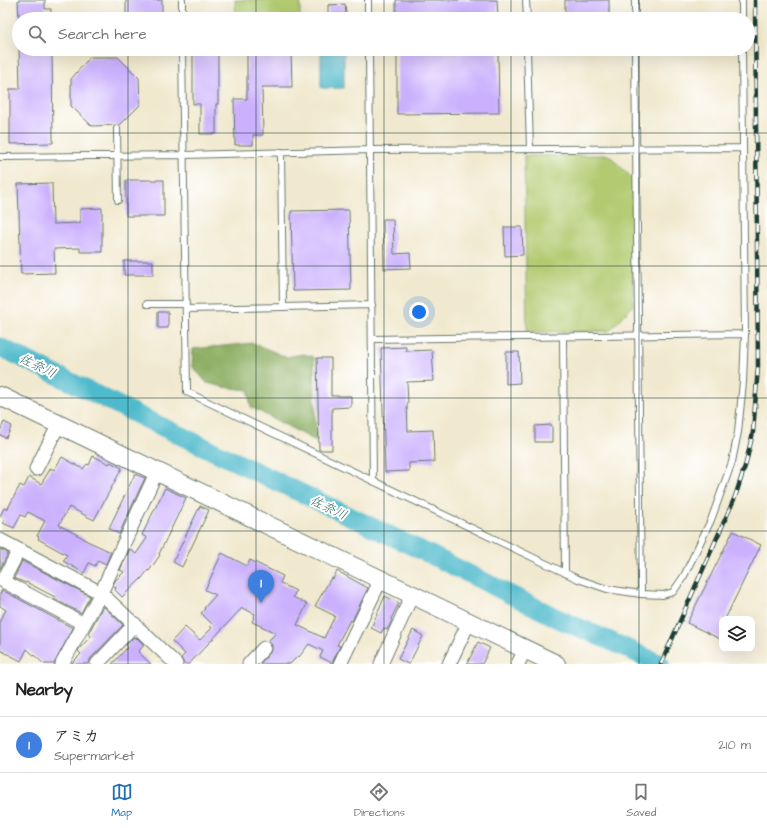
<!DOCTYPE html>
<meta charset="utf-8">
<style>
:root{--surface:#fff;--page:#f2f2f2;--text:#222;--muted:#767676;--line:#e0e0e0;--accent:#1f6fb2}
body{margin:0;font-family:"Architects Daughter","Klee One",sans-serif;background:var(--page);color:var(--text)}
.controls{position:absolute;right:12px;bottom:12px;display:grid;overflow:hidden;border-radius:8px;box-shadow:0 4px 16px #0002}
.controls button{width:36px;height:36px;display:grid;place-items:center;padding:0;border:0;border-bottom:1px solid var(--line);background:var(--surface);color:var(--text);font:20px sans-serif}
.you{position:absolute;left:419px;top:312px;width:14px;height:14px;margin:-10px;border:3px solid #fff;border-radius:50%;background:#1a73e8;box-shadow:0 0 0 6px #1a73e833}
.badge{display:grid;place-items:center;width:26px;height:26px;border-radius:50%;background:var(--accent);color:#fff;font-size:13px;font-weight:700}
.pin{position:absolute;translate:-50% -33px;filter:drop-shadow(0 1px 2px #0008)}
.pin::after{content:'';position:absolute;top:21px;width:14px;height:12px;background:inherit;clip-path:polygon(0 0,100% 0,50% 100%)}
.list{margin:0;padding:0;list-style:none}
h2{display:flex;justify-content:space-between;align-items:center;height:52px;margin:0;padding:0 16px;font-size:17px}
h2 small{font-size:13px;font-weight:400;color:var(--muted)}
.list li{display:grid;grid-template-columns:26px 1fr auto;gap:12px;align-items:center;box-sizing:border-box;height:56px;padding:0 16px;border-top:1px solid var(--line)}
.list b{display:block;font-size:15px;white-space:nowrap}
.list p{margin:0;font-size:13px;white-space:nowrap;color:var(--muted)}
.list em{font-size:13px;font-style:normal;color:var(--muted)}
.icon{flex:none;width:22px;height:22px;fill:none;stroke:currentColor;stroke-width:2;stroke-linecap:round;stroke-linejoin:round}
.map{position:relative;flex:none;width:767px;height:664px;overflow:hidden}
.search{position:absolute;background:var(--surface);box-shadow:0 4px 16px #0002;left:12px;right:12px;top:12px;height:44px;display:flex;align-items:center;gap:10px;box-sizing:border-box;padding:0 14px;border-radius:22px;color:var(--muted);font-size:15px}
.sheet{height:108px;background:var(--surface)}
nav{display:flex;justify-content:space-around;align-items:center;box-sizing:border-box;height:56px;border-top:1px solid var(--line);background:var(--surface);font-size:11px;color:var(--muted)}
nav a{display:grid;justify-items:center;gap:2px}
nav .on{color:var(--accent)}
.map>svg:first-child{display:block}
.green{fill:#b2cb71;stroke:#688452}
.forest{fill:#8daf63;stroke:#56764c}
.water{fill:#4fbacb;stroke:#377c80}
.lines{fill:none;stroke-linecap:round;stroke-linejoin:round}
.river{stroke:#4fbacb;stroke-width:19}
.building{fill:#cbb1fd}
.lane-casing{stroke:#68796a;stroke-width:8}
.street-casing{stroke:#68796a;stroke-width:15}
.secondary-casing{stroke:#68796a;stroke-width:20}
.lane{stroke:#fff;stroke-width:6}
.street{stroke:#fff;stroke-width:13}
.secondary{stroke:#fff;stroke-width:18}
.rail-casing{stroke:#1f3d34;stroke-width:4.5}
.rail{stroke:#fff;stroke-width:3;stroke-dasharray:9;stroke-linecap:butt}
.grid{fill:none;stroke:#1f3d34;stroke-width:1;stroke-opacity:0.55}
.labels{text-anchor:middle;stroke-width:4;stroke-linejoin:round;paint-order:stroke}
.water-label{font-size:13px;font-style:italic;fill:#2d6261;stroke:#fff}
</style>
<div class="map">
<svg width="767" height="664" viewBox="0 0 767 664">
<rect width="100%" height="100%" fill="#fff"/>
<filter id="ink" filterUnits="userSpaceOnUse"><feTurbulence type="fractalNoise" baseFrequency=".025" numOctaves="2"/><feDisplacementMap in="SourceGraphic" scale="8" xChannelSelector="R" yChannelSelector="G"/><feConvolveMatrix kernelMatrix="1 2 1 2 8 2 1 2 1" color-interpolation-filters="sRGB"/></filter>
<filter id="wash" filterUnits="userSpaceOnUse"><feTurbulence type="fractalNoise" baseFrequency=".012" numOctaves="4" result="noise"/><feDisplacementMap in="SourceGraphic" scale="16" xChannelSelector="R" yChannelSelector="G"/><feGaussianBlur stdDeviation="0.9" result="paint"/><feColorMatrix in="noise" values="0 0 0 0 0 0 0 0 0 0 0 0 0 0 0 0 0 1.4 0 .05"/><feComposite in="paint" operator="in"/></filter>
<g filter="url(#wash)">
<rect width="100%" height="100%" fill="#f1e9cf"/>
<path class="green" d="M235 0H300V19H236Z
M609 155 632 178 633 306 609 331 527 332 524 156Z"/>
<path class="forest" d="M253 343 286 357 303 354 314 357 316 441 251 407 248 390 224 387 207 383 192 366 193 349Z"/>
<path class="water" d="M321 49H344V88H321Z"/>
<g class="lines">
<path class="river" d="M0 347 152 422 433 556 559 619 624 647 660 664"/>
</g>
<g id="blocks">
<path class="building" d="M18 0H45V9H51V19H19Z
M126 0H162V19H126Z
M396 0H497L498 19H396Z
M565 0H609V19H565Z
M345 4 346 14H328V5Z
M19 49H52L53 143 10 144V89H20Z
M193 49H218V104H216V134H200V104H193Z
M247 49H291L292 87H262L263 135H253V145H235L234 99H247Z
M397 49H498L499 113 397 114Z
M90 57H118L139 78 140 105 120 125 92 126 71 106V79Z
M126 180H164V216H126Z
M52 183 53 224 80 223V209L102 208V252H80V248L54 249 55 273 21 274 18 184Z
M349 210 351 290 293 291 291 211Z
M383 219H393L394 254 410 253 411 268 384 269Z
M504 227H522L523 255 505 256Z
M124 261H153V275H124Z
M158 312H168V328H158Z
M406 347V351L432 350 434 381 407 382 408 404H407L408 431 433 430 434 462 409 463V471L385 472 381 348Z
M506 352H519L520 383 506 384Z
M317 358H331V396H351V407L332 408V450H319Z
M4 422 12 426 6 438 0 435V431Z
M552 425V442H535V426Z
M93 456 109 464 110 462 122 468 94 520 69 507 59 525 85 539V540L111 552 106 564 98 560 95 566 89 563 84 573 63 561 67 555 38 539 39 537 37 536 45 521 28 512 25 517 21 515 14 528 3 523 5 519 0 516 4 508 7 510 20 485 24 487 29 477 41 484 51 468 54 470 62 457 83 469 87 464 89 465Z
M135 474 145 478 119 534 109 528Z
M165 488 186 498 159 554 160 555 149 571 148 570 142 578 122 597 115 590 116 588 113 585 115 581 124 572 120 570 130 549 136 554 147 538 142 535Z
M200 506 209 510 182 567 173 562Z
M733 531 761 545 725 619H722V640L687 623Z
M0 549 8 553 0 569Z
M222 553 247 566 250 560 283 576 280 583 296 591 293 597 307 604 297 625 324 638 335 616 315 606 331 578 333 579 337 571 368 588 352 621 350 620 337 645 340 646 332 663 320 657 323 651 309 644 299 657 298 656 290 664H260L272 650V645L268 641 276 633 252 622 255 614 242 608 189 664H184L181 658 185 654 172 641 185 627 200 640 212 628 210 626 212 624 201 613 205 609 204 608 216 595 205 590Z
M22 561 90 596 81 613 54 599 55 597 26 582V583L14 578Z
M2 590 73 628 54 664H44L27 649 21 661 0 650V620L6 610 0 606V594Z
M385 596 399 603 391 619 392 620 387 630 384 628 381 633 371 628Z
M103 606 123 625 91 658 88 664H71L81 654 78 651 79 649 91 636 88 634Z
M413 630 423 636 409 664H408L398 659Z
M134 637 136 639 137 638 144 645 138 652 151 664H112L128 647 126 645Z
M478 642 490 648 482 664H467Z"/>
</g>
</g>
<g filter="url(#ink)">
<use href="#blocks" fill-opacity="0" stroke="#68796a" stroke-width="1"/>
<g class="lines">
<g class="lane-casing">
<path id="lane" d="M182 0V19
M368 0V19
M526 0 527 19
M635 0V19
M742 0V19
M182 49 187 392 578 579 607 589 641 594 663 595 673 592 684 576 711 520 732 462 738 432 743 382 745 334 742 49
M369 49 373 481
M527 49 530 149
M635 49 641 594
M117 129 118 200
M281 152 283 307
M0 157 184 155 370 150 743 148
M147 304H186
M186 309 372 305
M563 337 565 573
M372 339 745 334"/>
</g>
<g class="street-casing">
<path id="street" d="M36 469 59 424
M0 540 101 593 176 664
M19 550 3 581 84 624
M62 664 101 593 157 471
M97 664 135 624
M249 664 264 648
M340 664 381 579
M381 664 412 595
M449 664 469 622
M518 664 525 649"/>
</g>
<g class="secondary-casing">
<path id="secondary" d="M0 396 556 664"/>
</g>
<use href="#lane" class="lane"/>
<use href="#street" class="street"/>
<use href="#secondary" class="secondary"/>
<g class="rail-casing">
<path id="rail" d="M661 664 735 497 746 463 753 432 758 367 755 0"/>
</g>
<use href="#rail" class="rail"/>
</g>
</g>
<path class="grid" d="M128 0V19M256 0V19M384 0V19M511 0V19M639 0V19M128 49V664M256 49V664M384 49V664M511 49V664M639 49V664M0 133H767M0 266H767M0 398H767M0 531H767"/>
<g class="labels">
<g class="water-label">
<text transform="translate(38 365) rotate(26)" y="5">佐奈川</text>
<text transform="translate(329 507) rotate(26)" y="5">佐奈川</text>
</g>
</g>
</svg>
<div class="controls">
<button><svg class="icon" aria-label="layers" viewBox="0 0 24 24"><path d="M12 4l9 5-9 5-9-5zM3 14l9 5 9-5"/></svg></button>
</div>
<div class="you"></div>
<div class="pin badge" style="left:261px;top:603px;background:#3f7fe0">1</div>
<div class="search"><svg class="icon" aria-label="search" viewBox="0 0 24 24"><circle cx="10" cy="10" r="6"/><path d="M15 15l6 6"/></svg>Search here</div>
</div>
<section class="sheet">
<h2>Nearby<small></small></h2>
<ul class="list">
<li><span class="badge" style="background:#3f7fe0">1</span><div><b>アミカ</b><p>Supermarket</p></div><em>210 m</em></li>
</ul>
</section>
<nav>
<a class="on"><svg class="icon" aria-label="map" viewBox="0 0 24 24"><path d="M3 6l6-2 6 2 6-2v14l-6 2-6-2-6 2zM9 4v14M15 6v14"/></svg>Map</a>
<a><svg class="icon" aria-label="directions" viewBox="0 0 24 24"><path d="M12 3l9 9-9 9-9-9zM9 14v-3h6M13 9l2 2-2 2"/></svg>Directions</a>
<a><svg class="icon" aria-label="saved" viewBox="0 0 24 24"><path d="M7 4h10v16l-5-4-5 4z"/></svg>Saved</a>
</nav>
